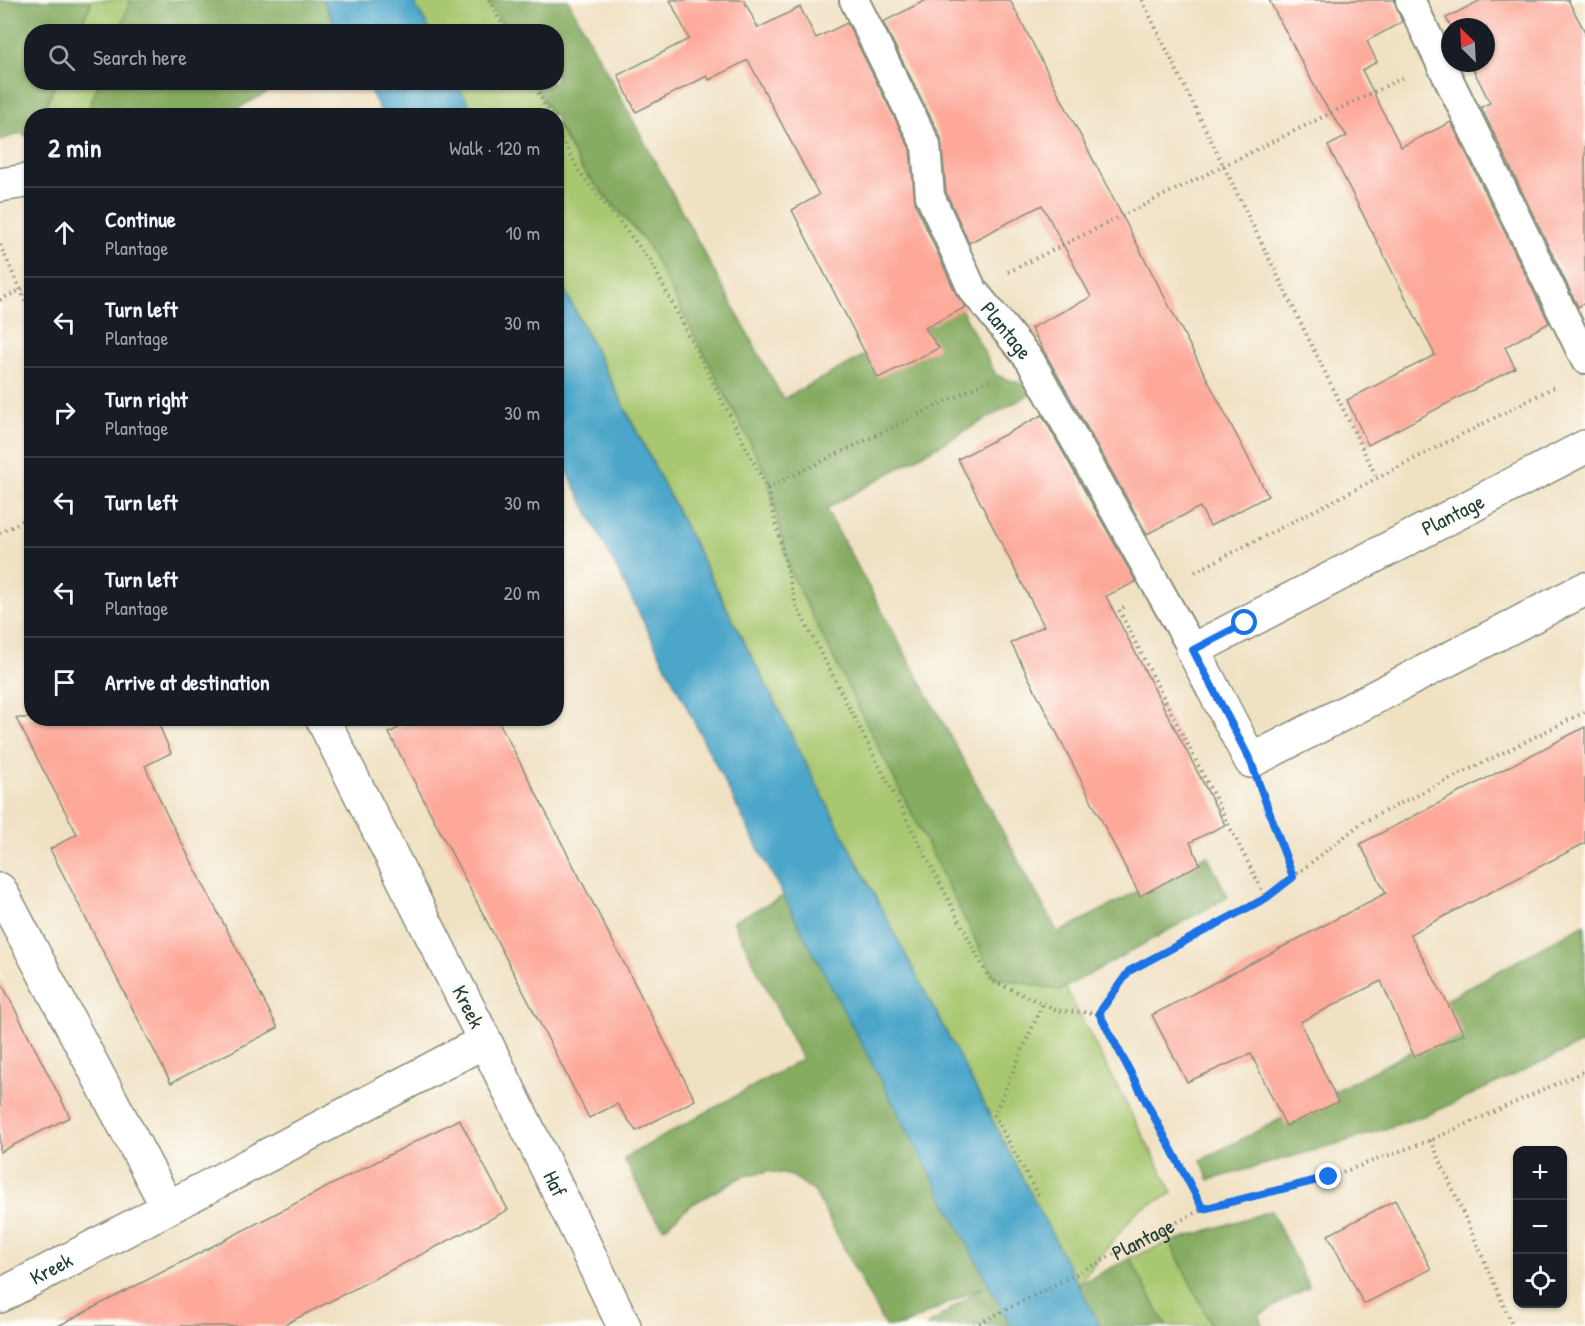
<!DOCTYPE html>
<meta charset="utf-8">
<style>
:root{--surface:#171b24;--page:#20242c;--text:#f1f3f6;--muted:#9ea1a6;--line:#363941}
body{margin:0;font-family:"Patrick Hand",sans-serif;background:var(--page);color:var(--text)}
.controls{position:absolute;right:18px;bottom:18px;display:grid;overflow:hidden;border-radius:12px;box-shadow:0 2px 4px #0004}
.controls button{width:54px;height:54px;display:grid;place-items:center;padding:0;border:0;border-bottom:2px solid var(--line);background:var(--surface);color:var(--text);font:30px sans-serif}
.compass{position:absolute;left:1441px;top:18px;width:54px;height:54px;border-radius:50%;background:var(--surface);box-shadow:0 2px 4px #0004;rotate:336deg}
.stop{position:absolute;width:18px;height:18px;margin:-14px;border:4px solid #1a73e8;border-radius:50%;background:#fff}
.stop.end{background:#1a73e8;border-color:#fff;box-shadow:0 2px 6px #0008}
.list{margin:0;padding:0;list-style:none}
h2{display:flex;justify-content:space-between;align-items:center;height:78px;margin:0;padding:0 24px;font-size:26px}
h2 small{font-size:20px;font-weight:400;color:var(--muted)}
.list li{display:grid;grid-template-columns:39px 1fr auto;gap:18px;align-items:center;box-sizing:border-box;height:90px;padding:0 24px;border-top:2px solid var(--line)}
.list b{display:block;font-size:22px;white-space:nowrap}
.list p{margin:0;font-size:20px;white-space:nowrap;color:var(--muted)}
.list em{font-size:20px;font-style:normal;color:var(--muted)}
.icon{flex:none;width:33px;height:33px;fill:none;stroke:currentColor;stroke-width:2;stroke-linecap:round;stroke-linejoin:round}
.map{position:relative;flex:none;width:1585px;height:1326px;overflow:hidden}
.search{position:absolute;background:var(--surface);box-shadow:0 2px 4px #0004;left:24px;top:24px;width:540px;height:66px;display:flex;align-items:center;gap:15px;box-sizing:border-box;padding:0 21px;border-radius:24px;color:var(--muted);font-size:22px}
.panel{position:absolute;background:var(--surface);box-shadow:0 2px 4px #0004;left:24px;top:108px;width:540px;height:618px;border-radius:24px}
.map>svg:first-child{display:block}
.green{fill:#a9c76f;stroke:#648252;stroke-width:1.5}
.forest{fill:#86ac62;stroke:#52744b;stroke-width:1.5}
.water{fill:#4ba6c9;stroke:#35727e;stroke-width:1.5}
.building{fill:#fda899}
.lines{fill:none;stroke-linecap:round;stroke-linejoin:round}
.pedestrian-casing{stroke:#888f7c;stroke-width:32}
.minor-casing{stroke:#888f7c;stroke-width:36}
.path{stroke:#888f7c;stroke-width:4;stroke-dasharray:1.5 4.5;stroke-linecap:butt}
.pedestrian{stroke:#fff;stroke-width:28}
.minor{stroke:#fff;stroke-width:33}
.route{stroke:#1a73e8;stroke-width:8}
.labels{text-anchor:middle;stroke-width:6;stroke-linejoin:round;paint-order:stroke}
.street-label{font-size:21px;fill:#1f3d34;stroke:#fdfcf7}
</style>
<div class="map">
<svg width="1585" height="1326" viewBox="0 0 1585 1326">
<rect width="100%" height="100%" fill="#fdfcf7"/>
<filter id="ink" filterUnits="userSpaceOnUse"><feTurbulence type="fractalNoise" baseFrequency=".0167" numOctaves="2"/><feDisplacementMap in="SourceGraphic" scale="12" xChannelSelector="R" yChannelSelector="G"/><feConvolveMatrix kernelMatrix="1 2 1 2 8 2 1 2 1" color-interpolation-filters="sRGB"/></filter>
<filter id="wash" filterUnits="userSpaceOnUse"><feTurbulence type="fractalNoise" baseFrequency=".008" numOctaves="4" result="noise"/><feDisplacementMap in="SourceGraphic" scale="24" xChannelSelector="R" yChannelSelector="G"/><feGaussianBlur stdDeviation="1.35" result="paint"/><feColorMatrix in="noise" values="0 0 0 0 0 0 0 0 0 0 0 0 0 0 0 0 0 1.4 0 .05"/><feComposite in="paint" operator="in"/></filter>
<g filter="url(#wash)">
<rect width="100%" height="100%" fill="#f0e1c3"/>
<path class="green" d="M89 0H131L119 31 78 32 91 3Z
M413 0H488L506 31H430Z
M56 83H99L86 115 41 116Z
M457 83H534L552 115H475Z
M556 124 582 169 646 242 767 475 790 571 994 977 1061 990 1065 987 1173 1193 1137 1211 1078 1285 817 785 557 274Z
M1170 1242 1212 1326H1166L1130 1258Z"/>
<path class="forest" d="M0 0H89L91 3 78 31 32 32V82L56 83 41 115 32 116 31 138 21 133 0 140Z
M131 0H323L339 31 119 32Z
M488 0H568L783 399 959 305 996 375 1028 386 1032 393 826 509 1058 933 1207 855 1228 897 1061 990 994 977 790 571 767 475 646 242 582 169 557 124 556 116 552 115 534 83 556 82V32L506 31Z
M99 83V82L285 83 225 115H86Z
M784 896 989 1283 1011 1326H927L984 1286 901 1326H885L814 1191 792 1176 768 1171 741 1177 691 1205 664 1228 650 1210 624 1158 802 1059 733 921Z
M1585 924V1042L1432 1113 1354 1139 1209 1180 1201 1160 1455 1029 1445 1000Z
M1271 1211 1309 1287 1259 1315 1264 1326H1212L1170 1242Z
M1130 1258 1166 1326H1100L1078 1285Z"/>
<path class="water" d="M323 0H413L430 31H339Z
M366 83H457L475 115H383Z
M556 274 817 785 1100 1326H1011L758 848 557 451Z"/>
<g id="blocks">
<path class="building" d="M670 0H744L758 28 800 7 816 38 847 23 910 149 915 203 957 296 966 307 925 328 939 348 878 378 792 210 819 195 748 60 709 80 707 76 636 112 618 75 689 39Z
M926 0H1010L1268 496 1210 526 1200 507 1147 534 1031 328 1091 297 1042 205 969 243 946 192 941 138 883 22Z
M1269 0H1394L1402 22 1367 41 1377 62 1362 70 1401 147 1451 122 1549 323 1505 347 1515 368 1368 445 1347 400 1435 355 1328 146 1347 136 1322 100Z
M1481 0H1568L1585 32V303L1578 307 1481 107 1490 103 1470 63H1486V27H1451L1446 18Z
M1042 415 1136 582 1106 596 1225 825 1190 842 1200 864 1140 896 1011 643 1044 626 958 459Z
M16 718H156L171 753 145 766 166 813 278 1028 171 1083 50 849 77 834Z
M416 718H497L695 1100 636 1131 617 1104 589 1118 389 733Z
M1585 727V843L1410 934 1464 1034 1414 1056 1381 981 1300 1022 1338 1102 1286 1126 1251 1054 1187 1082 1152 1015 1386 893 1360 844Z
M0 980 70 1117 0 1152Z
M459 1119 508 1210 282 1326H58Z
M1395 1200 1431 1269 1364 1304 1328 1235Z"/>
</g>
</g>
<g filter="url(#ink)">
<use href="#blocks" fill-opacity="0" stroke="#888f7c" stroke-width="1.5"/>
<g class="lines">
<g class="pedestrian-casing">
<g id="pedestrian">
<path id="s2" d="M854 0 926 145 930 196 972 289 1030 360 1193 650"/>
<path d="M1410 0 1585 359"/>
</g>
</g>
<g class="minor-casing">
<g id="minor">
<path d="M0 185 32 180"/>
<path d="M1585 447 1193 650 1251 761 1585 589"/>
<path d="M0 890 167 1206"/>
<path id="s3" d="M485 1041 624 1326"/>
<path id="s4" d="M0 1296 485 1041 322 718"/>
</g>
</g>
<g class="path">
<path d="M489 0 506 32"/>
<path d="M1142 0 1377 478"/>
<path d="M533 82 550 116"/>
<path d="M556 128 580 173 650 260 767 488 796 605 990 980 1059 1011 1099 1013"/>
<path d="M0 245 32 315"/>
<path d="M1008 272 1402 78"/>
<path d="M0 300 32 284"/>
<path d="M767 488 994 378"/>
<path d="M0 533 32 516"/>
<path d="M1195 572 1556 386"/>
<path d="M1124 607 1119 610 1266 898"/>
<path d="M1266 802 1293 877"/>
<path d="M1099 1013 1129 971 1266 898 1363 822 1585 712"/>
<path d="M1099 1013 1203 1209"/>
<path d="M1431 1140 1513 1326"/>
<path d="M1038 1195 994 1115 1043 1003"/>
<path id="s1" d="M974 1326 1203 1209 1329 1177 1431 1140 1585 1071"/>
</g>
<use href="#pedestrian" class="pedestrian"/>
<use href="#minor" class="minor"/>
</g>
</g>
<g class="lines" filter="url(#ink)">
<path class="route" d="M1245 623 1193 650 1251 762 1293 877 1266 898 1129 971 1099 1013 1203 1209 1329 1177"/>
</g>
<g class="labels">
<g class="street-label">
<text dy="7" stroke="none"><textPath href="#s2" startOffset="369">Plantage</textPath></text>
<text transform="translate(1453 515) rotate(-27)" y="7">Plantage</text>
<text transform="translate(468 1007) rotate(63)" y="7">Kreek</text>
<text dy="7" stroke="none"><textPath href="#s3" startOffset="159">Haf</textPath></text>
<text dy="7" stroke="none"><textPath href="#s1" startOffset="190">Plantage</textPath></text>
<text dy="7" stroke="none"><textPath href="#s4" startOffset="58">Kreek</textPath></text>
</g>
</g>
</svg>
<div class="controls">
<button>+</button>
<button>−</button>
<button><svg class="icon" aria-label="locate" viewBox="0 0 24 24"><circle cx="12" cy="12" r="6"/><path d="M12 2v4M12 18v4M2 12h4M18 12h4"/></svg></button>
</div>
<svg class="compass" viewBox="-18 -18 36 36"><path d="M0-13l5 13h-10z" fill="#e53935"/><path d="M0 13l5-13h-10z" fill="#9ea1a6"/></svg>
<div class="stop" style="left:1245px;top:623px"></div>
<div class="stop end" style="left:1329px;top:1177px"></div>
<div class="search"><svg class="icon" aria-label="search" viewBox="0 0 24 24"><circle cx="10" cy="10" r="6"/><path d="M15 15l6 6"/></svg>Search here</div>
<section class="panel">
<h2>2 min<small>Walk · 120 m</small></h2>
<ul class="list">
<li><svg class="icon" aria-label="ahead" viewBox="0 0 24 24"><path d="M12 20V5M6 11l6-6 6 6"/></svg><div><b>Continue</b><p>Plantage</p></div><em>10 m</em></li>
<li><svg class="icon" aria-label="left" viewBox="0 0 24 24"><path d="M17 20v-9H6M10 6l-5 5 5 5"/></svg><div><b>Turn left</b><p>Plantage</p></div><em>30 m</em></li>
<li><svg class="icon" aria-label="right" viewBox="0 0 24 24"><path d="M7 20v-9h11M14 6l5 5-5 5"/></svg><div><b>Turn right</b><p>Plantage</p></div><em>30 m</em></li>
<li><svg class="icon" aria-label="left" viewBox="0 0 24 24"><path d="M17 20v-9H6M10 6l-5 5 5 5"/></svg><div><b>Turn left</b></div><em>30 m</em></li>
<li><svg class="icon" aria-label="left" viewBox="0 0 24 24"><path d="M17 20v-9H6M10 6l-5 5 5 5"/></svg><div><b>Turn left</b><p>Plantage</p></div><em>20 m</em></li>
<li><svg class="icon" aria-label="arrive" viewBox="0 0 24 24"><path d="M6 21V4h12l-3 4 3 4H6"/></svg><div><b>Arrive at destination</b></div></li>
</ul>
</section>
</div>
